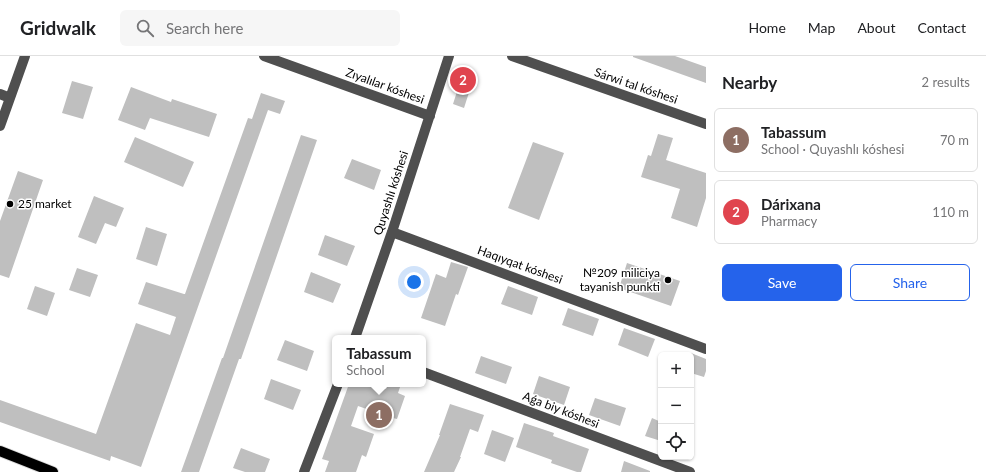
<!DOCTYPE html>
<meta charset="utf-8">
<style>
:root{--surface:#fff;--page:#f6f6f6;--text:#202124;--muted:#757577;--line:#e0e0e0;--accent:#2563eb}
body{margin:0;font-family:Lato,sans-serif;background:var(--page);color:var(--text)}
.controls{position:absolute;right:12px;bottom:12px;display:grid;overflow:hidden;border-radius:6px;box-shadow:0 1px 3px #0004}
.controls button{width:36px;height:36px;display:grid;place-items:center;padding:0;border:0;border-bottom:1px solid var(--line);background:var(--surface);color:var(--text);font:20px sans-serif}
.you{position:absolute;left:414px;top:226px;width:14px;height:14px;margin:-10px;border:3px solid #fff;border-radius:50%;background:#1a73e8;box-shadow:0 0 0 6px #1a73e833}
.badge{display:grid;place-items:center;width:26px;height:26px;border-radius:50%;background:var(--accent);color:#fff;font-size:13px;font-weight:700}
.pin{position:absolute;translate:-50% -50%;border:2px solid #fff;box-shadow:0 1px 4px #0006}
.popup{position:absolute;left:332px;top:279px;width:94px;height:52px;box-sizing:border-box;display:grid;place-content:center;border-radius:6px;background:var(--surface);filter:drop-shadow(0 1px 3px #0005);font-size:13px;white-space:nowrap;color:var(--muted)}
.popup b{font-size:15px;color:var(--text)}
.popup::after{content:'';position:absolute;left:50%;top:100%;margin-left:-8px;border:8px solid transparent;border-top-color:var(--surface)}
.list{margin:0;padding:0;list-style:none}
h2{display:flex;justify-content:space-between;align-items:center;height:52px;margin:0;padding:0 16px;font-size:17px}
h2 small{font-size:13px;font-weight:400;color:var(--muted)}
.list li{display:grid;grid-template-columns:26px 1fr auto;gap:12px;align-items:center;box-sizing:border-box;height:64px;margin:0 8px 8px;padding:0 8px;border:1px solid var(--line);border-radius:6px}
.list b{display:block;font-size:15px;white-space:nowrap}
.list p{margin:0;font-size:13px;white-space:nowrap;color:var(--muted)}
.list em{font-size:13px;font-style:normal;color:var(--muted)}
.actions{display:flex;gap:8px;padding:12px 16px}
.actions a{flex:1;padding:9px 0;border:1px solid var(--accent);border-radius:6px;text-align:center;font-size:14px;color:var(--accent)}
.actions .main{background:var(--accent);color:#fff}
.icon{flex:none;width:22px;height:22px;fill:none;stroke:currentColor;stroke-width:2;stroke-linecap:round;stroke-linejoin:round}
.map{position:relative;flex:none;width:706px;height:416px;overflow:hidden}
header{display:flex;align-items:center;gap:24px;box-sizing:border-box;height:56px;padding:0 20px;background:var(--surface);border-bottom:1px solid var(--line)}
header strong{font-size:19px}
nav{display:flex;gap:22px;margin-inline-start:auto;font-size:14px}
.search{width:280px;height:36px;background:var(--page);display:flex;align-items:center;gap:10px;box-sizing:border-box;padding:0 14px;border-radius:6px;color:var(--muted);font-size:15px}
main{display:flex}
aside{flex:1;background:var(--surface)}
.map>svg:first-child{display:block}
.building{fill:#bfbfbf}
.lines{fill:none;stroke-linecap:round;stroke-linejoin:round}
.major-casing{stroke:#dbdbdb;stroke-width:12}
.minor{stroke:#4f4f4f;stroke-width:10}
.major{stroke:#000;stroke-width:10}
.poi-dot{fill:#000;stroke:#fff;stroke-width:1.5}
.labels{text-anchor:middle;stroke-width:3;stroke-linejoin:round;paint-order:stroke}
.street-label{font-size:12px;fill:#000;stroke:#fff}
.poi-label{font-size:12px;fill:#000;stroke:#fff;text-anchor:start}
</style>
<header>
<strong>Gridwalk</strong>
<div class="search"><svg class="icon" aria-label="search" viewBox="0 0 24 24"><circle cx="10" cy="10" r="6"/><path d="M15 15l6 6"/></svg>Search here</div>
<nav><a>Home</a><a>Map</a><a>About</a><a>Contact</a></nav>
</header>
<main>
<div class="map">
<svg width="706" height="416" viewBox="0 0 706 416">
<rect width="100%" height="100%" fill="#fff"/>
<path class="building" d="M633 0H675L706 11V27L633 1Z
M462 20 473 24 464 52 453 48Z
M72 25 93 31 83 63 62 57Z
M131 31 171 46 172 43 217 58 209 81 150 62 145 74 118 64Z
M261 37 285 45 280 58 268 54 141 411 111 400 110 405 0 366V344L96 378 136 267 170 279 176 261 138 248 146 226 184 238H185L248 62 252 63Z
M658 78 673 82 666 104 706 117V142L697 171 671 162 680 133 641 121 648 99 651 100Z
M301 79 317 84 241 303H239L199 416H181L222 302H223Z
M135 81 194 106 183 131 124 106Z
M533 86 564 97 539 164 508 152Z
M352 103 381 114 374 134 344 122Z
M18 115 43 124 9 222 0 219V165Z
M94 140 124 152 116 171 105 167 96 188 78 181Z
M146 171 167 178 157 210 136 203Z
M325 179 355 190 347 210 318 199Z
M451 206 468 211 458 239 456 238 445 270 421 262 436 218 446 222Z
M627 207 680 225 671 250 619 232Z
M77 212 98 219 90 241 69 234Z
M311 216 341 228 333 247 304 236Z
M35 230 55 237 47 260 27 253Z
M508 230 538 241 532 259 501 248Z
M568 252 599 263 593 280 562 269Z
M624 272 655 283 648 301 618 289Z
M285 284 314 295 307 315 277 304Z
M691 297 706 303V315L704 321 691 317Z
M481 300 512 311 506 328 475 317Z
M539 320 570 331 564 349 533 338Z
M271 323 301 334 293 354 264 343Z
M349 328H371L386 333 388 328H401L398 337 405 340 397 363 389 361 385 371 374 367 378 357 358 350 351 370 374 378 366 401 362 399 356 416H325L329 405 322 403Z
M595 342 626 352 620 370 589 359Z
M450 348 484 359 478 376 470 373 460 401H461L454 416H424L440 379H439Z
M652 362 661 366V385L645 380Z
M524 367 554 377 553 380 589 393 581 416H577L551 407 552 404 516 391Z
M492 374 514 382 505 406 484 398Z
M241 392 270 403 265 416H245L233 412Z
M624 405 650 415V416H621Z"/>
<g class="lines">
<g class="major-casing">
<path id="major" d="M0 395 53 416"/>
</g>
<path class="minor" d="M264 0 430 60
M512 0 706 68
M0 38 10 42
M0 70 25 0
M392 176 706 293
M355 282 392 176 449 0
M423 316 690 416
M304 416 338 328"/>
<use href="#major" class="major"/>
</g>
<g class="poi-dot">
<circle cx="10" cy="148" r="4"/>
<circle cx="668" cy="224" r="4"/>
</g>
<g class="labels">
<g class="street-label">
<text transform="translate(385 30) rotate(20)" y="4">Zıyalılar kóshesi</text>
<text transform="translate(636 30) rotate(19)" y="4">Sárwi tal kóshesi</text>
<text transform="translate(391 137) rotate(-72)" y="4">Quyashlı kóshesi</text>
<text transform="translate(520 209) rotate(20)" y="4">Haqıyqat kóshesi</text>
<text transform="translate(561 354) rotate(21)" y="4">Aǵa biy kóshesi</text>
</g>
<g class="poi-label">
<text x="18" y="152">25 market</text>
<text x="660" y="221" text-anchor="end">№209 miliciya<tspan x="660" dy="14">tayanish punkti</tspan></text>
</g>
</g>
</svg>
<div class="controls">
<button>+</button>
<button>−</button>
<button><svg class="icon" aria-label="locate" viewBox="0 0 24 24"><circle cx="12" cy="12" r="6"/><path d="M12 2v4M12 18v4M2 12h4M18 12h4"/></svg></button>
</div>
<div class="you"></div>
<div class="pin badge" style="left:379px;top:359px;background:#8d6e63">1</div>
<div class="popup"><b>Tabassum</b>School</div>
<div class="pin badge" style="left:463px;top:24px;background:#e0444e">2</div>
</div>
<aside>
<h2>Nearby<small>2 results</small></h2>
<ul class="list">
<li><span class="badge" style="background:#8d6e63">1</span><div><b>Tabassum</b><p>School · Quyashlı kóshesi</p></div><em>70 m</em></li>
<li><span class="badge" style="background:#e0444e">2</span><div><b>Dárixana</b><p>Pharmacy</p></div><em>110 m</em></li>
</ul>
<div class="actions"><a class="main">Save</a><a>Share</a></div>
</aside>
</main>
